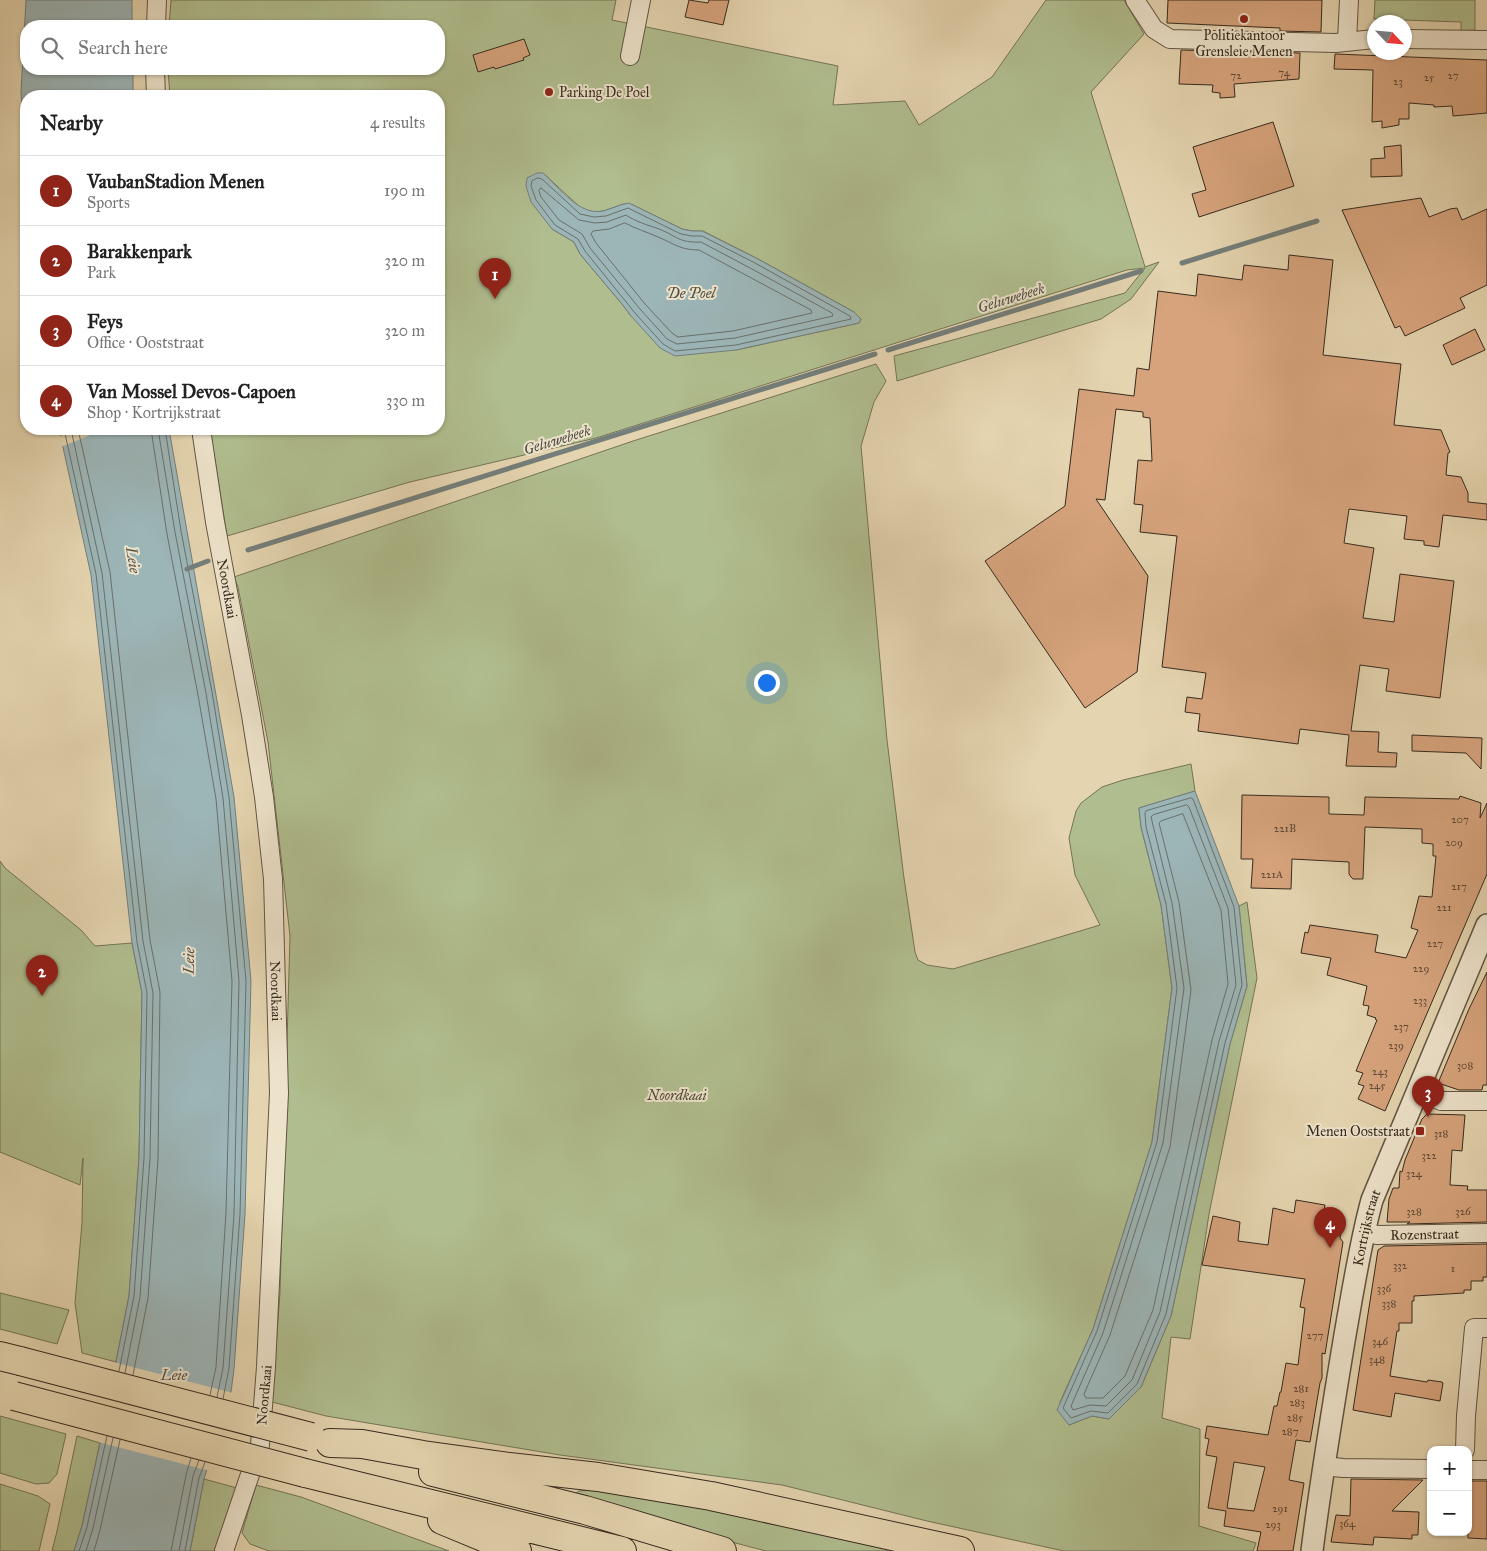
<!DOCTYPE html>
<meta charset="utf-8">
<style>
:root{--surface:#fff;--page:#f2f2f2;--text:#222;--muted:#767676;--line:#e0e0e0;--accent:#8f2418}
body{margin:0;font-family:"IM FELL Great Primer",serif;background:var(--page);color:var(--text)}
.controls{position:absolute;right:15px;bottom:15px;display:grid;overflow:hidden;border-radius:10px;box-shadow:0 1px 4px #0004}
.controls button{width:45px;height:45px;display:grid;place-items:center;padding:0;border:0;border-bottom:1px solid var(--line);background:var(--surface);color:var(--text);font:25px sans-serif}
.compass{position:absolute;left:1367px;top:15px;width:45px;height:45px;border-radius:50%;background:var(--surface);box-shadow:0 1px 4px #0004;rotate:116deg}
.you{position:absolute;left:766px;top:682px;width:18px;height:18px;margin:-12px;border:4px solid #fff;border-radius:50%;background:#1a73e8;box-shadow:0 0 0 8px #1a73e833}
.badge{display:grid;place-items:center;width:32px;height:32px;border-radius:50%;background:var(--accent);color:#fff;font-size:16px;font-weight:700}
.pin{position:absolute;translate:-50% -41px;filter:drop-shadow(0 1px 2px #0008)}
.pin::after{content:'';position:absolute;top:26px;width:18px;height:15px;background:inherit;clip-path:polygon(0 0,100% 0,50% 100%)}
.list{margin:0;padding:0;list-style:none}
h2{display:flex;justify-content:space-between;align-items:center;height:65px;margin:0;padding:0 20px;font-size:21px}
h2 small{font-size:16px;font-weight:400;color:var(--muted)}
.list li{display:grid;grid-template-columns:32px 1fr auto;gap:15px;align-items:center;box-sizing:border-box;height:70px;padding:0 20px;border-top:1px solid var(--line)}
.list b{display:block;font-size:19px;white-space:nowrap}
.list p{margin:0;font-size:16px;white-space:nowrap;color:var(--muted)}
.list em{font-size:16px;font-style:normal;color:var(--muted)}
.icon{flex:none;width:28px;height:28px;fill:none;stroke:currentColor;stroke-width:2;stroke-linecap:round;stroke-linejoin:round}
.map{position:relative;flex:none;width:1487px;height:1551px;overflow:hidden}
.search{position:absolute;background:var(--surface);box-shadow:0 1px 4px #0004;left:20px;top:20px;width:425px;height:55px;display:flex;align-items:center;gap:12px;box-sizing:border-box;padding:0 18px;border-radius:20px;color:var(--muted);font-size:19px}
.panel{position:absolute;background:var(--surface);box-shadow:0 1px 4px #0004;left:20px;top:90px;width:425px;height:345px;border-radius:20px}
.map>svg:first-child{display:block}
.green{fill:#b0bd8e;stroke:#747456;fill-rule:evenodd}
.water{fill:#9cb5b7;stroke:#747e7a}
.pier{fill:#e4d4af}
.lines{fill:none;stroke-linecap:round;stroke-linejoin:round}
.shore{stroke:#6a706b;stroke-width:1}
.stream{stroke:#747e7a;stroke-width:5}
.building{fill:#d6a37c;stroke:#372b1f;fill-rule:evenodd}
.minor-casing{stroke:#625543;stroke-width:20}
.tertiary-casing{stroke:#625543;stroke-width:24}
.trunk-casing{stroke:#372b1f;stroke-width:30}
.minor{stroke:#ede3cb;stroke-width:18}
.tertiary{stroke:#ede3cb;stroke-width:21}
.trunk{stroke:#e4d4af;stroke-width:28}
.trunk-bridge-casing{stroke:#372b1f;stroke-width:30;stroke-linecap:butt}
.trunk-bridge{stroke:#e4d4af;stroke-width:28}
.poi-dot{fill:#8f2418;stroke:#ede3cb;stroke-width:2}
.labels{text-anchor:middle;stroke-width:4;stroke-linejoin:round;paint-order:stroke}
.number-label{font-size:11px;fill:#5f4936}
.poi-label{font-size:14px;fill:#372b1f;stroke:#ede3cb}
.street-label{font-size:14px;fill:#372b1f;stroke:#ede3cb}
.park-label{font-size:14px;font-style:italic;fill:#4f4835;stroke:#ede3cb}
.water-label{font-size:15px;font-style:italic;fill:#504e45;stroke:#ede3cb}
</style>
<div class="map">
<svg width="1487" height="1551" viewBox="0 0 1487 1551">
<rect width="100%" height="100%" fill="#e4d4af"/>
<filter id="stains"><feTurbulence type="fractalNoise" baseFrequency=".004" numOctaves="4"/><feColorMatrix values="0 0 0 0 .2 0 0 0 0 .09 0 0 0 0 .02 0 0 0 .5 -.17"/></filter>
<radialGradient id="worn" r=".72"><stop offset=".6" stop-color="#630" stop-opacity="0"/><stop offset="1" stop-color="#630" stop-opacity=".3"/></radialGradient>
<path class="green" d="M171 0H616L612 20 838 66 833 105 905 101 919 125 992 77 1046 0H1124L1144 34 1091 92 1145 267 1159 262 1131 299 1101 319 897 381 894 356 1125 293 1145 268 1127 270 596 438 410 482 227 536 210 429H439V96H170L168 69H439V26H169ZM543 173 582 209 593 212 604 211 623 204 633 205 682 229 692 231H703L758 259 854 312 861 319 859 323 736 350 631 316 622 304 580 254 574 242 552 229 544 217Z
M1375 0H1475V30L1461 31V22L1374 19Z
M876 364 886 381 874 402 861 446 887 740 904 878 915 952 918 960 927 965 953 969 1100 925 1075 875 1069 838 1076 811 1081 803 1102 787 1123 780 1191 764 1195 791 1139 808 1141 827 1161 905 1172 988 1152 1142 1093 1329 1060 1402 1069 1425 1092 1416 1109 1419 1141 1387 1171 1316 1230 1044 1247 986 1239 906 1247 902 1257 978 1209 1214 1190 1339 1171 1337 1162 1418 1200 1429 1199 1526 1256 1543 1253 1551H1064L927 1521 782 1485 560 1455 326 1416 272 1402 280 1292 290 936 268 742 238 587 234 577 633 441Z
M0 861 5 868 81 930 95 946 132 943 142 993 139 1158 129 1296 116 1362 82 1353 75 1303 82 1223 83 1158 80 1185 0 1152Z
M0 1293 69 1310 57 1344 0 1329Z
M0 1416 66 1434 57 1474 49 1483 36 1484 0 1473Z
M77 1436 100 1443 82 1526 74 1551H52L57 1531Z
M204 1479 237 1488 216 1551H190Z
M0 1484 38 1496 50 1504 39 1551H0Z
M256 1485 301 1497 449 1551H269L250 1544 242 1533Z
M593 1490 696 1505 905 1551H766L567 1499 579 1491Z"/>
<path class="water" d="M26 0H132V26H26V69H133V96H26V171L21 92Z
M537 173H543C560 188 579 216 603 211 612 209 620 204 629 203L682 229 692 231H702L758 259 854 312 861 319 859 323 736 350 675 356 660 348 631 316 622 304 580 254 574 242 552 229 531 202 526 186 527 178Z
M59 429H169L234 797 251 981 245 1214 234 1369 231 1392 204 1479 190 1551H74L82 1526 100 1443 129 1296 139 1158 142 993 132 943 91 575Z
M1195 791 1239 906 1247 986 1230 1044 1171 1316 1141 1387 1109 1419 1092 1416 1069 1425 1057 1410 1093 1329 1152 1142 1172 988 1161 905 1141 827 1139 808Z"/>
<path class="pier" d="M78 429H105L61 447 58 437Z
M113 1362 233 1393 210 1471 98 1442Z"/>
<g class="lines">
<path class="shore" d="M538 178 542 179 580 214 594 217 606 216 628 208 681 234 692 236H702L755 263 850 316 851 319 736 345 675 351 663 344 635 313 585 251 578 239 555 225 536 200 531 186 532 181Z
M541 188 579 220 595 223 607 222 626 215C636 222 648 225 659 229 677 236 678 243 701 242L752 269 832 313 833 316 735 338 677 344 667 339 640 309 590 248 582 234 559 220 541 197 539 191Z
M625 223C636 229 647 232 658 237 675 244 680 250 699 250L811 310 812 313 733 331 678 337 672 333 645 304 596 243 591 234 593 231 609 229Z
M64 429 96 574 137 942 147 993 144 1158 134 1296 119 1371
M71 429 102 573 143 941 153 993 150 1158 140 1297 125 1373
M78 429 110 572 150 940 160 992 158 1159 148 1298 133 1375
M151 429 167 534 198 695 216 799 232 981 226 1213 216 1367 210 1395
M158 429 175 532 206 693 223 798 239 981 234 1214 223 1368 217 1397
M165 429 181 531 212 692 229 797 246 981 240 1214 229 1368 223 1399
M1191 798 1193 799 1234 907 1242 985 1225 1043 1166 1314 1137 1384 1108 1413 1091 1411 1071 1418 1063 1408 1097 1331 1157 1142 1177 988 1166 904 1146 827 1145 813 1146 811Z
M1187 805 1189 807 1228 908 1236 985 1219 1041 1160 1312 1132 1380 1106 1406 1090 1405 1073 1410 1071 1406 1103 1333 1163 1143 1184 988 1172 903 1151 817 1153 815Z
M1183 814 1221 910 1228 984 1212 1040 1153 1310 1125 1376 1103 1398H1086L1084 1394 1110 1335 1170 1147 1191 990 1179 902 1159 823 1161 821Z
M79 1551 87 1527 107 1436
M86 1551 93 1528 113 1438
M94 1551 100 1530 120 1440
M171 1551 186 1475 191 1458
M179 1551 193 1476 199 1460
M185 1551 199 1478 205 1462"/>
<path class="stream" d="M1182 263 1317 221
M888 350 1141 271
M248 550 875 354
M187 569 208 561"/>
</g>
<path class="building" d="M689 0 708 3 709 0H729L723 25 685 17Z
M1168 0H1322L1321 32 1280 31V28L1167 23Z
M524 39 530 55 523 58 524 60 495 69 494 67 478 72 473 55Z
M1181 50 1300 53 1299 79 1234 84 1235 97 1220 98V93L1212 92 1213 85 1179 84Z
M1335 54 1487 60V113L1453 116 1452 106 1434 107V105L1409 103V119H1399V125L1382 128V121L1372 122 1373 70 1334 69Z
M1273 122 1294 186 1199 217 1192 194 1206 190 1193 147Z
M1401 145 1402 176 1371 177V159L1385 158 1384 147Z
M1421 198 1429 217 1450 209 1457 208 1462 220 1487 209V285L1460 298 1465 308 1405 336 1400 326 1395 328 1342 210Z
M1289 255 1333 260 1323 355 1401 364 1394 425 1441 430 1450 452 1448 453 1446 475 1461 477 1468 493V502L1487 504V520L1443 515 1439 547 1424 545V541L1404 539 1407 516 1349 509 1344 543 1374 548 1363 618 1394 622 1400 574 1454 581 1440 698 1386 691 1389 669 1360 665 1351 731 1379 732 1378 752 1397 753 1396 767 1346 766 1349 735 1300 729 1298 744 1198 731 1200 714 1185 712 1187 697 1202 699 1206 673 1162 667 1177 536 1140 532 1143 505 1134 504 1138 460 1152 461 1150 418 1143 417V412L1116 409 1105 500 1096 499 1148 576 1137 672 1085 708 985 561 1065 506 1079 389 1134 396 1137 368 1149 370 1158 291 1196 296 1198 274 1242 280 1244 265 1288 270Z
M1475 329 1485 350 1452 365 1443 345Z
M1412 735 1482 738 1481 769 1466 753 1412 751Z
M1242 795 1329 797V814L1364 815 1365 797 1459 799 1460 796 1481 803 1480 818 1487 803V874L1385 1111 1358 1099 1364 1086 1358 1084 1363 1073 1356 1071 1377 1020 1375 1019 1376 1018 1367 1015 1369 1006 1363 1005 1367 986 1327 975 1331 958 1301 953 1305 932 1308 933 1310 925 1378 935 1375 952 1406 958 1418 930 1411 928 1419 896 1432 897 1436 856H1433V844L1422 843V829L1365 827 1363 879H1353L1351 877 1349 874V862L1292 859 1291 889 1251 888 1253 859H1241Z
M1487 972V1085H1483L1482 1090H1459L1438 1083 1469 1009Z
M1427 1114 1465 1115 1462 1151 1452 1150 1450 1185 1468 1186 1467 1190H1487V1222L1407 1224 1410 1222H1387L1389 1199 1393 1188H1399L1400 1171 1402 1172 1405 1160 1422 1119Z
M1296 1200 1325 1205 1323 1217 1334 1219 1342 1229 1340 1238 1343 1242 1325 1354 1322 1353V1378L1320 1383 1310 1442 1296 1440 1289 1480 1304 1483 1293 1551H1257L1261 1532 1224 1526 1226 1511 1208 1508 1217 1457 1206 1455 1209 1439 1205 1438 1207 1426 1268 1435 1274 1406H1277L1280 1392H1281L1286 1363 1298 1365 1305 1308 1300 1307 1305 1279 1202 1265 1213 1216 1240 1222 1238 1241 1268 1245 1273 1208 1294 1213ZM1234 1462 1265 1467 1254 1511 1227 1508Z
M1487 1244V1277H1483V1281H1471V1290H1464V1293L1414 1296V1301H1412V1323H1399V1331H1397L1390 1376 1427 1382 1428 1380 1442 1382 1443 1383 1440 1401 1395 1393 1391 1417 1353 1410 1378 1250 1384 1246Z
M1351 1479 1423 1480 1392 1511 1419 1512 1418 1535H1412V1539L1374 1537 1373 1545 1331 1542 1336 1515 1350 1516Z
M1468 1481H1487V1539L1468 1538Z"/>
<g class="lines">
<g class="minor-casing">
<g id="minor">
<path d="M1135 0 1154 29 1170 39 1336 43 1374 39"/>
<path d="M156 26 157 0"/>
<path d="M1404 39 1487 40"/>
<path d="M1347 41 1349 0"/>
<path d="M630 56 641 0"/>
<path d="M155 69 156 96"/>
<path id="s1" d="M201 429 215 522 251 715 264 797 273 879 279 1093 266 1367 260 1445 224 1551"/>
<path d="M1417 1092 1441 1101H1487"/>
<path id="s2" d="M1364 1232 1377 1235 1487 1233"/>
<path d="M1465 1450 1466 1416 1474 1328H1487"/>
<path d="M1323 1466 1343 1468 1431 1469"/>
<path d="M1468 1470H1487"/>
</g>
</g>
<g class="tertiary-casing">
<g id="tertiary">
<path id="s3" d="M1312 1551C1321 1479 1333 1407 1345 1335 1353 1290 1360 1244 1372 1200L1487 925"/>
</g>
</g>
<g class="trunk-casing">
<path id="trunk" d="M0 1356 20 1361
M330 1443 362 1444 423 1455 509 1467 598 1477 711 1496 960 1551
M433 1472 585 1510 722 1551
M305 1473 622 1551
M442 1520 517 1551"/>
</g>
<use href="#minor" class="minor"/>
<use href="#tertiary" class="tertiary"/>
<use href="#trunk" class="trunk"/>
<g class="trunk-bridge-casing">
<path id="trunk-bridge" d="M20 1361 311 1437
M14 1396 305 1473"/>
</g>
<use href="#trunk-bridge" class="trunk-bridge"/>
</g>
<g class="poi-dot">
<circle cx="1244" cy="19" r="5"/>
<circle cx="549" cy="92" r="5"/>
<rect x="1415" y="1126" width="10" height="10" rx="2.5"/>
</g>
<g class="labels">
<g class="number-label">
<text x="1284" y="76">74</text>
<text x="1236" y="79">72</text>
<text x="1453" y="79">27</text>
<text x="1429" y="81">25</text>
<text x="1398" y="85">23</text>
<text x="1460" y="823">207</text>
<text x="1285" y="832">221B</text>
<text x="1454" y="846">209</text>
<text x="1272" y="878">221A</text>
<text x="1459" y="890">217</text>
<text x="1444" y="911">221</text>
<text x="1435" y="947">227</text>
<text x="1421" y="972">229</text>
<text x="1420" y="1004">233</text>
<text x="1401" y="1030">237</text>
<text x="1396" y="1049">239</text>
<text x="1465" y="1069">308</text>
<text x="1380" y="1075">243</text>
<text x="1377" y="1089">245</text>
<text x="1441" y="1137">318</text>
<text x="1429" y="1159">322</text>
<text x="1414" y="1177">324</text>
<text x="1414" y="1215">328</text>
<text x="1463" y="1215">326</text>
<text x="1400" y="1269">332</text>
<text x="1453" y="1272">1</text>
<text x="1384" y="1292">336</text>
<text x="1389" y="1307">338</text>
<text x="1315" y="1339">277</text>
<text x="1380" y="1345">346</text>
<text x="1377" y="1363">348</text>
<text x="1301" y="1392">281</text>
<text x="1297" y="1406">283</text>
<text x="1295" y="1421">285</text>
<text x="1290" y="1435">287</text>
<text x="1280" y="1512">291</text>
<text x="1347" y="1527">364</text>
<text x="1273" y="1528">293</text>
</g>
<g class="poi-label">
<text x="1244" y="40">Politiekantoor<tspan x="1244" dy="16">Grensleie Menen</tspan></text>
<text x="559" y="97" text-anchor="start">Parking De Poel</text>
<text x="1410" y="1136" text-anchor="end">Menen Ooststraat</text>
</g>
<g class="street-label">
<text dy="5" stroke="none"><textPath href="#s1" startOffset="162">Noordkaai</textPath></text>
<text dy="5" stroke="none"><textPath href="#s1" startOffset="568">Noordkaai</textPath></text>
<text dy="5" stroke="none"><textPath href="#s3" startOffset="328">Kortrijkstraat</textPath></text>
<text dy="5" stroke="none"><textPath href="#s2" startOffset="61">Rozenstraat</textPath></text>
<text transform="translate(264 1395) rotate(-85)" y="5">Noordkaai</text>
</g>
<g class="park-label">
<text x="677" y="1100">Noordkaai</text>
</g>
<g class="water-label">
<text x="691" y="298">De Poel</text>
<text transform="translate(1011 298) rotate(-17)" y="5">Geluwebeek</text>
<text transform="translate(557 440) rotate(-17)" y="5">Geluwebeek</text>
<text transform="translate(133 560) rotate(81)" y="5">Leie</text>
<text transform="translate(189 961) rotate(-89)" y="5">Leie</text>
<text x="174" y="1380">Leie</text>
</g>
</g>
<rect width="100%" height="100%" filter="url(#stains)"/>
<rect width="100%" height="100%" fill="url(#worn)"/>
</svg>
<div class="controls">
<button>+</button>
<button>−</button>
</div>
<svg class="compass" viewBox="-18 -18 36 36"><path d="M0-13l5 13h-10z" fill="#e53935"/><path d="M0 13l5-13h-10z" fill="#767676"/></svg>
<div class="you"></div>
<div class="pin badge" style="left:495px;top:299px">1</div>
<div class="pin badge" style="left:42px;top:996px">2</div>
<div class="pin badge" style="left:1428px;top:1117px">3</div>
<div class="pin badge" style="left:1330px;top:1248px">4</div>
<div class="search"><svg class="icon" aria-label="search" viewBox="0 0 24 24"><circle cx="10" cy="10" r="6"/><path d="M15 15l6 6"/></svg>Search here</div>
<section class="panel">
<h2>Nearby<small>4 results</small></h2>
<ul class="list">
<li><span class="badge">1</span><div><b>VaubanStadion Menen</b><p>Sports</p></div><em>190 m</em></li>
<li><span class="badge">2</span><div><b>Barakkenpark</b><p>Park</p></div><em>320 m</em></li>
<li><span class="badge">3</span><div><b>Feys</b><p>Office · Ooststraat</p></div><em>320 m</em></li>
<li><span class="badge">4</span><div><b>Van Mossel Devos-Capoen</b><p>Shop · Kortrijkstraat</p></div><em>330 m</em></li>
</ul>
</section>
</div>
